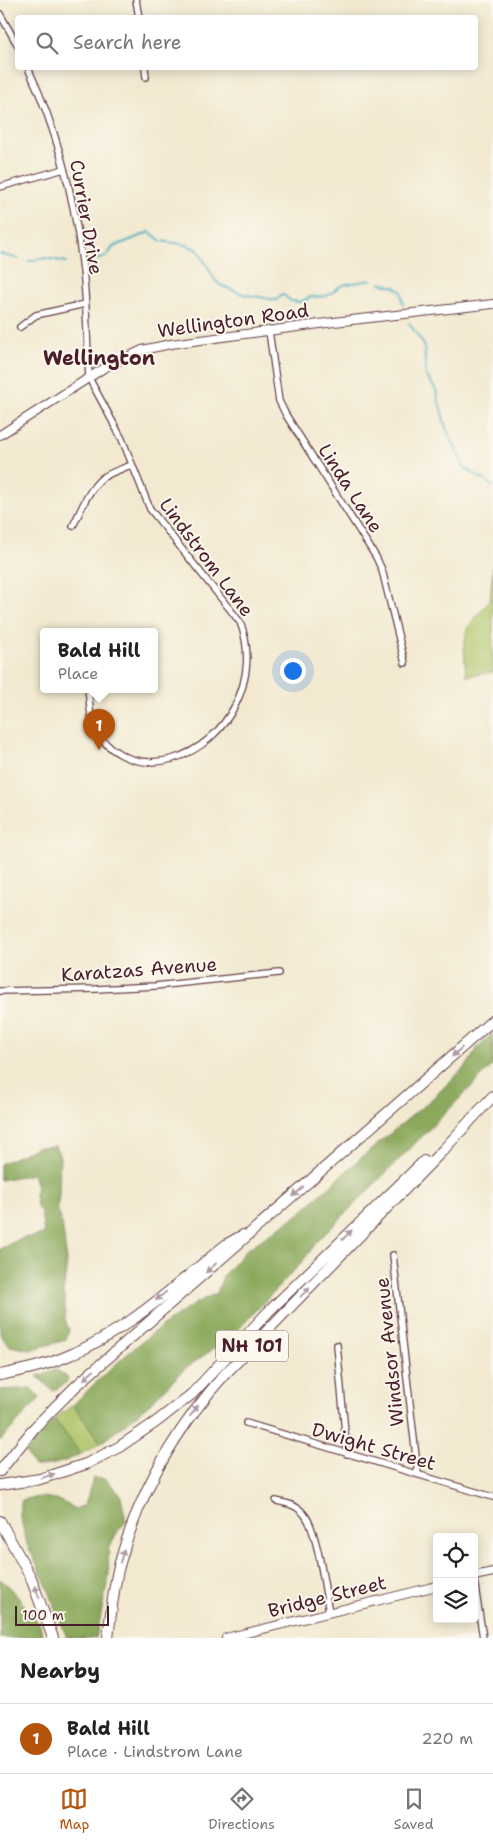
<!DOCTYPE html>
<meta charset="utf-8">
<style>
:root{--surface:#fff;--page:#f6f6f6;--text:#222;--muted:#767676;--line:#e0e0e0;--accent:#b45309}
body{margin:0;font-family:"Shantell Sans",sans-serif;background:var(--page);color:var(--text)}
.controls{position:absolute;right:15px;bottom:15px;display:grid;overflow:hidden;border-radius:5px;box-shadow:0 2px 12px #0003}
.controls button{width:45px;height:45px;display:grid;place-items:center;padding:0;border:0;border-bottom:1px solid var(--line);background:var(--surface);color:var(--text);font:25px sans-serif}
.scale{position:absolute;left:15px;bottom:12px;width:94px;box-sizing:border-box;padding-left:5px;border:2px solid #4a1f2b;border-top:0;font-size:14px;line-height:18px;white-space:nowrap;color:#4a1f2b;-webkit-text-stroke:4px #fbf7ec;paint-order:stroke}
.you{position:absolute;left:292px;top:670px;width:18px;height:18px;margin:-12px;border:4px solid #fff;border-radius:50%;background:#1a73e8;box-shadow:0 0 0 8px #1a73e833}
.badge{display:grid;place-items:center;width:32px;height:32px;border-radius:50%;background:var(--accent);color:#fff;font-size:16px;font-weight:700}
.pin{position:absolute;translate:-50% -41px;filter:drop-shadow(0 1px 2px #0008)}
.pin::after{content:'';position:absolute;top:26px;width:18px;height:15px;background:inherit;clip-path:polygon(0 0,100% 0,50% 100%)}
.popup{position:absolute;left:40px;top:628px;width:118px;height:65px;box-sizing:border-box;display:grid;place-content:center;border-radius:5px;background:var(--surface);filter:drop-shadow(0 1px 4px #0005);font-size:16px;white-space:nowrap;color:var(--muted)}
.popup b{font-size:19px;color:var(--text)}
.popup::after{content:'';position:absolute;left:50%;top:100%;margin-left:-10px;border:10px solid transparent;border-top-color:var(--surface)}
.list{margin:0;padding:0;list-style:none}
h2{display:flex;justify-content:space-between;align-items:center;height:65px;margin:0;padding:0 20px;font-size:21px}
h2 small{font-size:16px;font-weight:400;color:var(--muted)}
.list li{display:grid;grid-template-columns:32px 1fr auto;gap:15px;align-items:center;box-sizing:border-box;height:70px;padding:0 20px;border-top:1px solid var(--line)}
.list b{display:block;font-size:19px;white-space:nowrap}
.list p{margin:0;font-size:16px;white-space:nowrap;color:var(--muted)}
.list em{font-size:16px;font-style:normal;color:var(--muted)}
.icon{flex:none;width:28px;height:28px;fill:none;stroke:currentColor;stroke-width:2;stroke-linecap:round;stroke-linejoin:round}
.map{position:relative;flex:none;width:493px;height:1638px;overflow:hidden}
.search{position:absolute;background:var(--surface);box-shadow:0 2px 12px #0003;left:15px;right:15px;top:15px;height:55px;display:flex;align-items:center;gap:12px;box-sizing:border-box;padding:0 18px;border-radius:5px;color:var(--muted);font-size:19px}
.sheet{height:135px;background:var(--surface)}
nav{display:flex;justify-content:space-around;align-items:center;box-sizing:border-box;height:70px;border-top:1px solid var(--line);background:var(--surface);font-size:14px;color:var(--muted)}
nav a{display:grid;justify-items:center;gap:2px}
nav .on{color:var(--accent)}
.map>svg:first-child{display:block}
.green{fill:#aec367;stroke:#7c7149}
.forest{fill:#8aa95c;stroke:#6a6444}
.lines{fill:none;stroke-linecap:round;stroke-linejoin:round}
.stream{stroke:#41abc0;stroke-width:2}
.street-casing{stroke:#633d44;stroke-width:8}
.secondary-casing{stroke:#633d44;stroke-width:10}
.highway-casing{stroke:#633d44;stroke-width:12}
.street{stroke:#fff;stroke-width:5.5}
.secondary{stroke:#fff;stroke-width:8}
.highway{stroke:#fff;stroke-width:10}
.oneway{fill:#ae9aa0}
.labels{text-anchor:middle;stroke-width:4;stroke-linejoin:round;paint-order:stroke}
.shield{fill:#fbf7ec;stroke:#7f6065;stroke-width:1}
.shield-label{font-size:18px;font-weight:bold;fill:#4a1f2b}
.street-label{font-size:19px;fill:#4a1f2b;stroke:#fbf7ec}
.neighbourhood-label{font-size:20px;font-weight:bold;fill:#4a1f2b;stroke:#fbf7ec}
</style>
<div class="map">
<svg width="493" height="1638" viewBox="0 0 493 1638">
<rect width="100%" height="100%" fill="#fbf7ec"/>
<filter id="ink" filterUnits="userSpaceOnUse"><feTurbulence type="fractalNoise" baseFrequency=".02" numOctaves="2"/><feDisplacementMap in="SourceGraphic" scale="10" xChannelSelector="R" yChannelSelector="G"/><feConvolveMatrix kernelMatrix="1 2 1 2 8 2 1 2 1" color-interpolation-filters="sRGB"/></filter>
<filter id="wash" filterUnits="userSpaceOnUse"><feTurbulence type="fractalNoise" baseFrequency=".0096" numOctaves="4" result="noise"/><feDisplacementMap in="SourceGraphic" scale="20" xChannelSelector="R" yChannelSelector="G"/><feGaussianBlur stdDeviation="1.12" result="paint"/><feColorMatrix in="noise" values="0 0 0 0 0 0 0 0 0 0 0 0 0 0 0 0 0 1.4 0 .05"/><feComposite in="paint" operator="in"/></filter>
<g filter="url(#wash)">
<rect width="100%" height="100%" fill="#f2e9d0"/>
<path class="green" d="M493 568V672L466 676 464 648 467 628 490 600Z
M73 1405 101 1443 81 1454 54 1419Z"/>
<path class="forest" d="M493 1033V1065L316 1243 302 1262 232 1336 186 1368 145 1408 101 1443 73 1405C110 1368 169 1313 217 1293L223 1276 246 1250 299 1214 361 1158 434 1097 468 1064 478 1047Z
M55 1146 60 1156 59 1197 57 1207 63 1229 67 1262 63 1295 65 1299V1319L69 1330 66 1340 30 1350 10 1346 0 1335V1249L19 1239 44 1234 41 1212 37 1208 35 1194 37 1187 33 1174 0 1180V1164L38 1147Z
M57 1370 68 1378 66 1383 53 1391 37 1376Z
M31 1388 40 1398 0 1441V1390Z
M54 1419 81 1454C67 1461 50 1467 34 1466L28 1457 26 1451Z
M93 1478 106 1479 121 1496 126 1521 118 1531 108 1549 109 1576 96 1638H67L49 1591 27 1544 19 1512 22 1500C43 1494 58 1498 75 1509L85 1505Z
M0 1579 10 1587 40 1625 43 1638H0Z"/>
<g class="lines">
<path class="stream" d="M0 254 19 259
M95 260 107 256 113 247 150 232 161 241 187 245 198 250 215 280 220 285 243 294 276 300 282 294 291 301 301 302 311 297 327 296 342 285 371 280
M29 261 45 258 66 262
M380 283 395 287 401 291 403 304
M409 323 424 345 426 375 436 390 446 428 464 467 493 486"/>
</g>
</g>
<g filter="url(#ink)">
<g class="lines">
<g class="street-casing">
<path id="street" d="M136 0 139 18
M0 14 18 46
M28 68C58 132 75 200 83 270 87 306 87 342 89 378L122 439 150 509 240 622C262 677 228 743 172 759 154 764 136 763 120 754 109 748 99 738 94 726 89 715 90 701 88 689
M145 68 146 77
M0 187 64 169
M20 327 36 315 85 304
M269 331 279 401 286 415 376 557 382 570 405 663
M73 526C81 510 88 490 102 478 111 472 122 469 131 465
M0 991 96 989 155 986 279 973
M393 1255 418 1474
M337 1345 347 1454
M246 1423 493 1497
M276 1501C286 1503 297 1505 304 1514 317 1528 325 1591 329 1612
M474 1580 483 1638"/>
</g>
<g class="secondary-casing">
<path id="secondary" d="M0 435 104 368 142 350 171 344 334 322 493 304
M474 1576 493 1572
M226 1638 437 1586"/>
</g>
<g class="highway-casing">
<path id="highway" d="M0 1375C24 1370 48 1365 70 1355 129 1330 178 1283 227 1244L243 1235
M0 1471 35 1427 76 1386 493 1020
M0 1485 40 1479 86 1464 119 1447 156 1422 192 1394 268 1312 424 1161
M0 1521 31 1578 53 1638
M108 1638C111 1614 113 1590 119 1566 138 1494 175 1430 225 1374L445 1148 493 1096"/>
</g>
<use href="#street" class="street"/>
<use href="#secondary" class="secondary"/>
<use href="#highway" class="highway"/>
</g>
<defs><path id="oneway-solid" d="M-6-.8H1V-3.2L6.5 0L1 3.2V.8H-6Z" transform="scale(1.25)"/></defs>
<g class="oneway">
<use href="#oneway-solid" transform="translate(457 1052) rotate(138)"/>
<use href="#oneway-solid" transform="translate(298 1192) rotate(139)"/>
<use href="#oneway-solid" transform="translate(347 1235) rotate(-45)"/>
<use href="#oneway-solid" transform="translate(211 1268) rotate(138)"/>
<use href="#oneway-solid" transform="translate(305 1292) rotate(-46)"/>
<use href="#oneway-solid" transform="translate(161 1296) rotate(141)"/>
<use href="#oneway-solid" transform="translate(89 1375) rotate(139)"/>
<use href="#oneway-solid" transform="translate(194 1411) rotate(-53)"/>
<use href="#oneway-solid" transform="translate(48 1476) rotate(-17)"/>
<use href="#oneway-solid" transform="translate(122 1556) rotate(-73)"/>
<use href="#oneway-solid" transform="translate(37 1592) rotate(-112)"/>
</g>
</g>
<g class="labels">
<rect class="shield" x="216" y="1330.5" width="72" height="31" rx="4"/>
<g class="shield-label">
<text x="252" y="1352">NH 101</text>
</g>
<g class="street-label">
<text transform="translate(87 217) rotate(80)" y="7">Currier Drive</text>
<text transform="translate(233 320) rotate(-8)" y="7">Wellington Road</text>
<text transform="translate(351 488) rotate(57)" y="7">Linda Lane</text>
<text transform="translate(207 557) rotate(53)" y="7">Lindstrom Lane</text>
<text transform="translate(139 969) rotate(-4)" y="7">Karatzas Avenue</text>
<text transform="translate(389 1352) rotate(-96)" y="7">Windsor Avenue</text>
<text transform="translate(374 1446) rotate(16)" y="7">Dwight Street</text>
<text transform="translate(327 1596) rotate(-14)" y="7">Bridge Street</text>
</g>
<g class="neighbourhood-label">
<text x="99" y="365">Wellington</text>
</g>
</g>
</svg>
<div class="controls">
<button><svg class="icon" aria-label="locate" viewBox="0 0 24 24"><circle cx="12" cy="12" r="6"/><path d="M12 2v4M12 18v4M2 12h4M18 12h4"/></svg></button>
<button><svg class="icon" aria-label="layers" viewBox="0 0 24 24"><path d="M12 4l9 5-9 5-9-5zM3 14l9 5 9-5"/></svg></button>
</div>
<div class="scale">100 m</div>
<div class="you"></div>
<div class="pin badge" style="left:99px;top:750px">1</div>
<div class="popup"><b>Bald Hill</b>Place</div>
<div class="search"><svg class="icon" aria-label="search" viewBox="0 0 24 24"><circle cx="10" cy="10" r="6"/><path d="M15 15l6 6"/></svg>Search here</div>
</div>
<section class="sheet">
<h2>Nearby<small></small></h2>
<ul class="list">
<li><span class="badge">1</span><div><b>Bald Hill</b><p>Place · Lindstrom Lane</p></div><em>220 m</em></li>
</ul>
</section>
<nav>
<a class="on"><svg class="icon" aria-label="map" viewBox="0 0 24 24"><path d="M3 6l6-2 6 2 6-2v14l-6 2-6-2-6 2zM9 4v14M15 6v14"/></svg>Map</a>
<a><svg class="icon" aria-label="directions" viewBox="0 0 24 24"><path d="M12 3l9 9-9 9-9-9zM9 14v-3h6M13 9l2 2-2 2"/></svg>Directions</a>
<a><svg class="icon" aria-label="saved" viewBox="0 0 24 24"><path d="M7 4h10v16l-5-4-5 4z"/></svg>Saved</a>
</nav>
